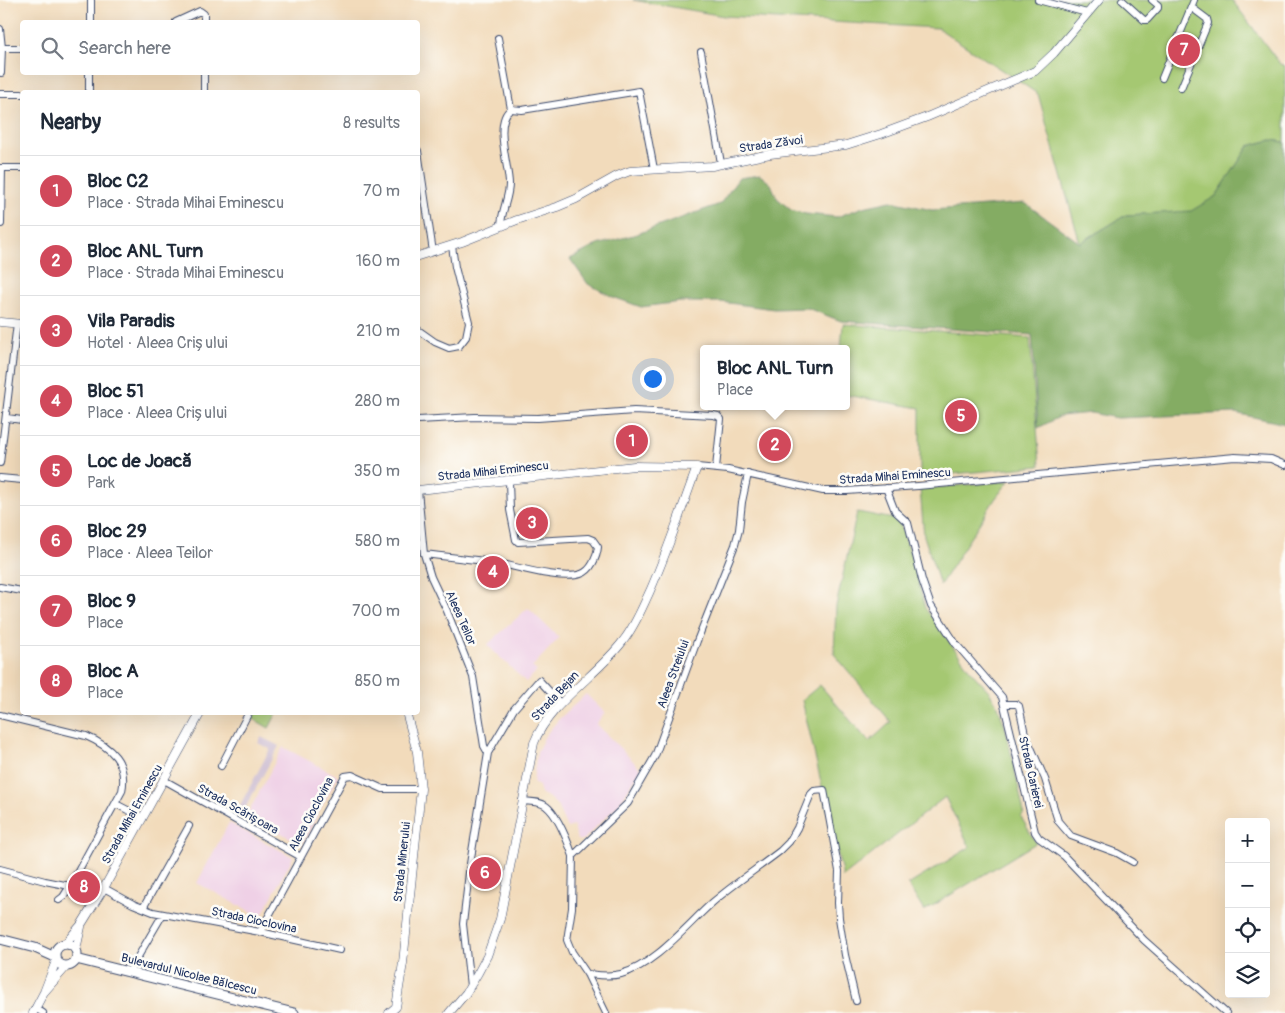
<!DOCTYPE html>
<meta charset="utf-8">
<style>
:root{--surface:#fff;--page:#f6f6f7;--text:#1f2937;--muted:#747a83;--line:#e0e1e3;--accent:#d1495b}
body{margin:0;font-family:Pangolin,sans-serif;background:var(--page);color:var(--text)}
.controls{position:absolute;right:15px;bottom:15px;display:grid;overflow:hidden;border-radius:5px;box-shadow:0 5px 20px #0002}
.controls button{width:45px;height:45px;display:grid;place-items:center;padding:0;border:0;border-bottom:1px solid var(--line);background:var(--surface);color:var(--text);font:25px sans-serif}
.you{position:absolute;left:652px;top:378px;width:18px;height:18px;margin:-12px;border:4px solid #fff;border-radius:50%;background:#1a73e8;box-shadow:0 0 0 8px #1a73e833}
.badge{display:grid;place-items:center;width:32px;height:32px;border-radius:50%;background:var(--accent);color:#fff;font-size:16px;font-weight:700}
.pin{position:absolute;translate:-50% -50%;border:2px solid #fff;box-shadow:0 1px 5px #0006}
.popup{position:absolute;left:700px;top:345px;width:150px;height:65px;box-sizing:border-box;display:grid;place-content:center;border-radius:5px;background:var(--surface);filter:drop-shadow(0 1px 4px #0005);font-size:16px;white-space:nowrap;color:var(--muted)}
.popup b{font-size:19px;color:var(--text)}
.popup::after{content:'';position:absolute;left:50%;top:100%;margin-left:-10px;border:10px solid transparent;border-top-color:var(--surface)}
.list{margin:0;padding:0;list-style:none}
h2{display:flex;justify-content:space-between;align-items:center;height:65px;margin:0;padding:0 20px;font-size:21px}
h2 small{font-size:16px;font-weight:400;color:var(--muted)}
.list li{display:grid;grid-template-columns:32px 1fr auto;gap:15px;align-items:center;box-sizing:border-box;height:70px;padding:0 20px;border-top:1px solid var(--line)}
.list b{display:block;font-size:19px;white-space:nowrap}
.list p{margin:0;font-size:16px;white-space:nowrap;color:var(--muted)}
.list em{font-size:16px;font-style:normal;color:var(--muted)}
.icon{flex:none;width:28px;height:28px;fill:none;stroke:currentColor;stroke-width:2;stroke-linecap:round;stroke-linejoin:round}
.map{position:relative;flex:none;width:1285px;height:1013px;overflow:hidden}
.search{position:absolute;background:var(--surface);box-shadow:0 5px 20px #0002;left:20px;top:20px;width:400px;height:55px;display:flex;align-items:center;gap:12px;box-sizing:border-box;padding:0 18px;border-radius:5px;color:var(--muted);font-size:19px}
.panel{position:absolute;background:var(--surface);box-shadow:0 5px 20px #0002;left:20px;top:90px;width:400px;height:625px;border-radius:5px}
.map>svg:first-child{display:block}
.built{fill:#efd0e6}
.industrial{fill:#cdbed2}
.green{fill:#a5c872;stroke:#607c68}
.forest{fill:#84ac64;stroke:#506e61}
.lines{fill:none;stroke-linecap:round;stroke-linejoin:round}
.minor-casing{stroke:#3b496c;stroke-width:8}
.tertiary-casing{stroke:#3b496c;stroke-width:9}
.secondary-casing{stroke:#3b496c;stroke-width:11}
.minor{stroke:#fff;stroke-width:6}
.tertiary{stroke:#fff;stroke-width:8}
.secondary{stroke:#fff;stroke-width:9}
.labels{text-anchor:middle;stroke-width:5;stroke-linejoin:round;paint-order:stroke}
.street-label{font-size:12px;fill:#1b2f5e;stroke:#fdfcf7}
</style>
<div class="map">
<svg width="1285" height="1013" viewBox="0 0 1285 1013">
<rect width="100%" height="100%" fill="#fdfcf7"/>
<filter id="ink" filterUnits="userSpaceOnUse"><feTurbulence type="fractalNoise" baseFrequency=".02" numOctaves="2"/><feDisplacementMap in="SourceGraphic" scale="10" xChannelSelector="R" yChannelSelector="G"/><feConvolveMatrix kernelMatrix="1 2 1 2 8 2 1 2 1" color-interpolation-filters="sRGB"/></filter>
<filter id="wash" filterUnits="userSpaceOnUse"><feTurbulence type="fractalNoise" baseFrequency=".0096" numOctaves="4" result="noise"/><feDisplacementMap in="SourceGraphic" scale="20" xChannelSelector="R" yChannelSelector="G"/><feGaussianBlur stdDeviation="1.12" result="paint"/><feColorMatrix in="noise" values="0 0 0 0 0 0 0 0 0 0 0 0 0 0 0 0 0 1.4 0 .05"/><feComposite in="paint" operator="in"/></filter>
<g filter="url(#wash)">
<rect width="100%" height="100%" fill="#f2dbbb"/>
<path class="built" d="M528 608 559 638 532 667 537 671 526 682 487 645Z
M586 694 605 713 596 724 641 769 619 804 583 840H577L574 826 567 828 557 805 548 797 541 794 539 786 533 783 537 752 545 736 559 719Z
M283 747 338 776 302 844 247 815Z
M229 823 293 857 261 917 197 883Z"/>
<path class="industrial" d="M261 737 279 746 243 812 238 809 270 749 258 743Z"/>
<path class="green" d="M633 0H1232L1280 64 1285 66V142L1271 140 1249 146 1216 196 1191 212 1126 215 1080 243 1038 94 938 28 724 16Z
M843 324 1030 338 1040 466 920 477V408L846 395V349H841Z
M1009 481 995 499 940 585 924 536 920 489Z
M857 512C871 514 883 518 898 519L913 561 925 608 972 673 988 690 998 706 1006 730 1024 813 1021 817 1036 843 924 911 908 885 970 847 945 797 843 877 802 700 820 685 869 742 891 722 834 654 836 606Z
M256 713V712L277 713 269 728 252 718Z"/>
<path class="forest" d="M1271 140 1285 142V424L1235 413 1117 418 1091 413 1061 416 1038 428 1032 335 841 321 807 308 774 309 721 302H680L641 307 613 297 588 284 570 259 597 245 637 234 720 204 739 178 760 175 771 184 777 198 791 210 806 214 837 217 863 207 891 201 932 210 1025 203 1080 243 1126 215 1191 211 1216 196 1249 146Z"/>
</g>
<g filter="url(#ink)">
<g class="lines">
<g class="minor-casing">
<path id="minor" d="M1038 0 1087 13
M1122 0 1144 20H1147L1158 8V5L1152 0
M91 22V0
M176 22 200 11 204 14V22
M0 29 2 48 1 73
M498 38 511 109C493 121 509 166 509 184 509 198 501 212 501 226
M2 48H22
M701 52 721 163
M204 72V92
M1162 78 1194 0
M1181 88 1208 23 1207 19 1191 7
M89 92V72
M0 94H22
M511 109 522 110 639 91 654 169
M418 151 433 252
M0 168H22
M1 224 2 168
M418 330 435 342 449 348 459 346 466 337 469 322 455 267 452 246
M7 418 22 420
M418 420 475 417 538 418 634 411 713 415 718 416 721 419 716 468
M0 463 17 323
M697 467 728 470 823 491H847L918 486 1235 457 1271 459 1285 465
M0 478 22 480
M886 488 895 511 908 523 922 580 931 606 956 644 1002 697 1035 832 1039 838 1064 856 1144 940 1226 1013
M418 490 424 554 431 577 447 611 473 677 484 746 488 753
M424 554C447 557 470 559 493 562 515 566 561 581 581 574 591 571 597 557 598 547L593 540 588 538 518 542 516 540 510 510 509 481
M0 587 22 591
M1004 704H1016L1019 706 1025 734 1045 779 1058 821 1071 836 1117 853 1133 862
M0 715 86 736C111 747 128 762 122 791L70 886 63 897 59 900
M221 766 249 712
M164 780 301 857
M522 801C530 802 540 801 546 806 558 815 568 842 573 856L628 803 655 756 697 641 735 545 739 530 742 502 748 474
M116 804 143 818
M573 856 572 908 567 940 572 952 587 974 606 1013
M0 869 45 881 70 886
M104 888 133 904 153 912 260 932 340 950
M143 908 189 826
M260 932 345 776 352 775 383 789H421
M129 972 163 914
M587 974C598 975 609 977 621 974 655 965 687 925 713 902 734 884 758 868 780 851L789 842 797 828 811 794 814 791 824 790 839 871 838 903 839 918 845 955 856 1001
M470 986 463 924 470 864 488 753 514 709 539 680 561 704
M35 1008 43 1013"/>
</g>
<g class="tertiary-casing">
<path id="tertiary" d="M418 256 462 242 517 220 557 207 576 199 617 176 630 171 712 166 770 154 846 145 881 134 927 117 1035 71 1054 53 1099 0
M0 322 22 324
M418 490 634 466 697 467C682 508 668 550 650 591 642 608 635 626 623 641 598 675 549 703 534 743L500 919 487 956 478 973 466 993 449 1013
M64 945 81 925 104 888 201 712
M76 950 81 927
M45 991 66 967
M33 1013 44 992 56 961
M389 1013 396 1007 403 963 421 789 417 752 406 712"/>
</g>
<g class="secondary-casing">
<path id="secondary" d="M0 939 35 948 55 957
M55 955a11 11 0 1 1 22 0a11 11 0 1 1-22 0Z
M76 959 294 1013"/>
</g>
<use href="#minor" class="minor"/>
<use href="#tertiary" class="tertiary"/>
<use href="#secondary" class="secondary"/>
</g>
</g>
<g class="labels">
<g class="street-label">
<text transform="translate(771 144) rotate(-8)" y="4">Strada Zăvoi</text>
<text transform="translate(493 471) rotate(-6)" y="4">Strada Mihai Eminescu</text>
<text transform="translate(895 476) rotate(-4)" y="4">Strada Mihai Eminescu</text>
<text transform="translate(461 618) rotate(66)" y="4">Aleea Teilor</text>
<text transform="translate(673 674) rotate(-70)" y="4">Aleea Streiului</text>
<text transform="translate(555 696) rotate(-47)" y="4">Strada Bejan</text>
<text transform="translate(1031 772) rotate(77)" y="4">Strada Carierei</text>
<text transform="translate(238 809) rotate(29)" y="4">Strada Scărișoara</text>
<text transform="translate(132 814) rotate(-61)" y="4">Strada Mihai Eminescu</text>
<text transform="translate(311 814) rotate(-62)" y="4">Aleea Cioclovina</text>
<text transform="translate(402 862) rotate(-84)" y="4">Strada Minerului</text>
<text transform="translate(254 920) rotate(12)" y="4">Strada Cioclovina</text>
<text transform="translate(189 974) rotate(14)" y="4">Bulevardul Nicolae Bălcescu</text>
</g>
</g>
</svg>
<div class="controls">
<button>+</button>
<button>−</button>
<button><svg class="icon" aria-label="locate" viewBox="0 0 24 24"><circle cx="12" cy="12" r="6"/><path d="M12 2v4M12 18v4M2 12h4M18 12h4"/></svg></button>
<button><svg class="icon" aria-label="layers" viewBox="0 0 24 24"><path d="M12 4l9 5-9 5-9-5zM3 14l9 5 9-5"/></svg></button>
</div>
<div class="you"></div>
<div class="pin badge" style="left:632px;top:441px">1</div>
<div class="pin badge" style="left:775px;top:445px">2</div>
<div class="popup"><b>Bloc ANL Turn</b>Place</div>
<div class="pin badge" style="left:532px;top:523px">3</div>
<div class="pin badge" style="left:493px;top:572px">4</div>
<div class="pin badge" style="left:961px;top:416px">5</div>
<div class="pin badge" style="left:485px;top:873px">6</div>
<div class="pin badge" style="left:1184px;top:50px">7</div>
<div class="pin badge" style="left:84px;top:887px">8</div>
<div class="search"><svg class="icon" aria-label="search" viewBox="0 0 24 24"><circle cx="10" cy="10" r="6"/><path d="M15 15l6 6"/></svg>Search here</div>
<section class="panel">
<h2>Nearby<small>8 results</small></h2>
<ul class="list">
<li><span class="badge">1</span><div><b>Bloc C2</b><p>Place · Strada Mihai Eminescu</p></div><em>70 m</em></li>
<li><span class="badge">2</span><div><b>Bloc ANL Turn</b><p>Place · Strada Mihai Eminescu</p></div><em>160 m</em></li>
<li><span class="badge">3</span><div><b>Vila Paradis</b><p>Hotel · Aleea Crișului</p></div><em>210 m</em></li>
<li><span class="badge">4</span><div><b>Bloc 51</b><p>Place · Aleea Crișului</p></div><em>280 m</em></li>
<li><span class="badge">5</span><div><b>Loc de Joacă</b><p>Park</p></div><em>350 m</em></li>
<li><span class="badge">6</span><div><b>Bloc 29</b><p>Place · Aleea Teilor</p></div><em>580 m</em></li>
<li><span class="badge">7</span><div><b>Bloc 9</b><p>Place</p></div><em>700 m</em></li>
<li><span class="badge">8</span><div><b>Bloc A</b><p>Place</p></div><em>850 m</em></li>
</ul>
</section>
</div>
